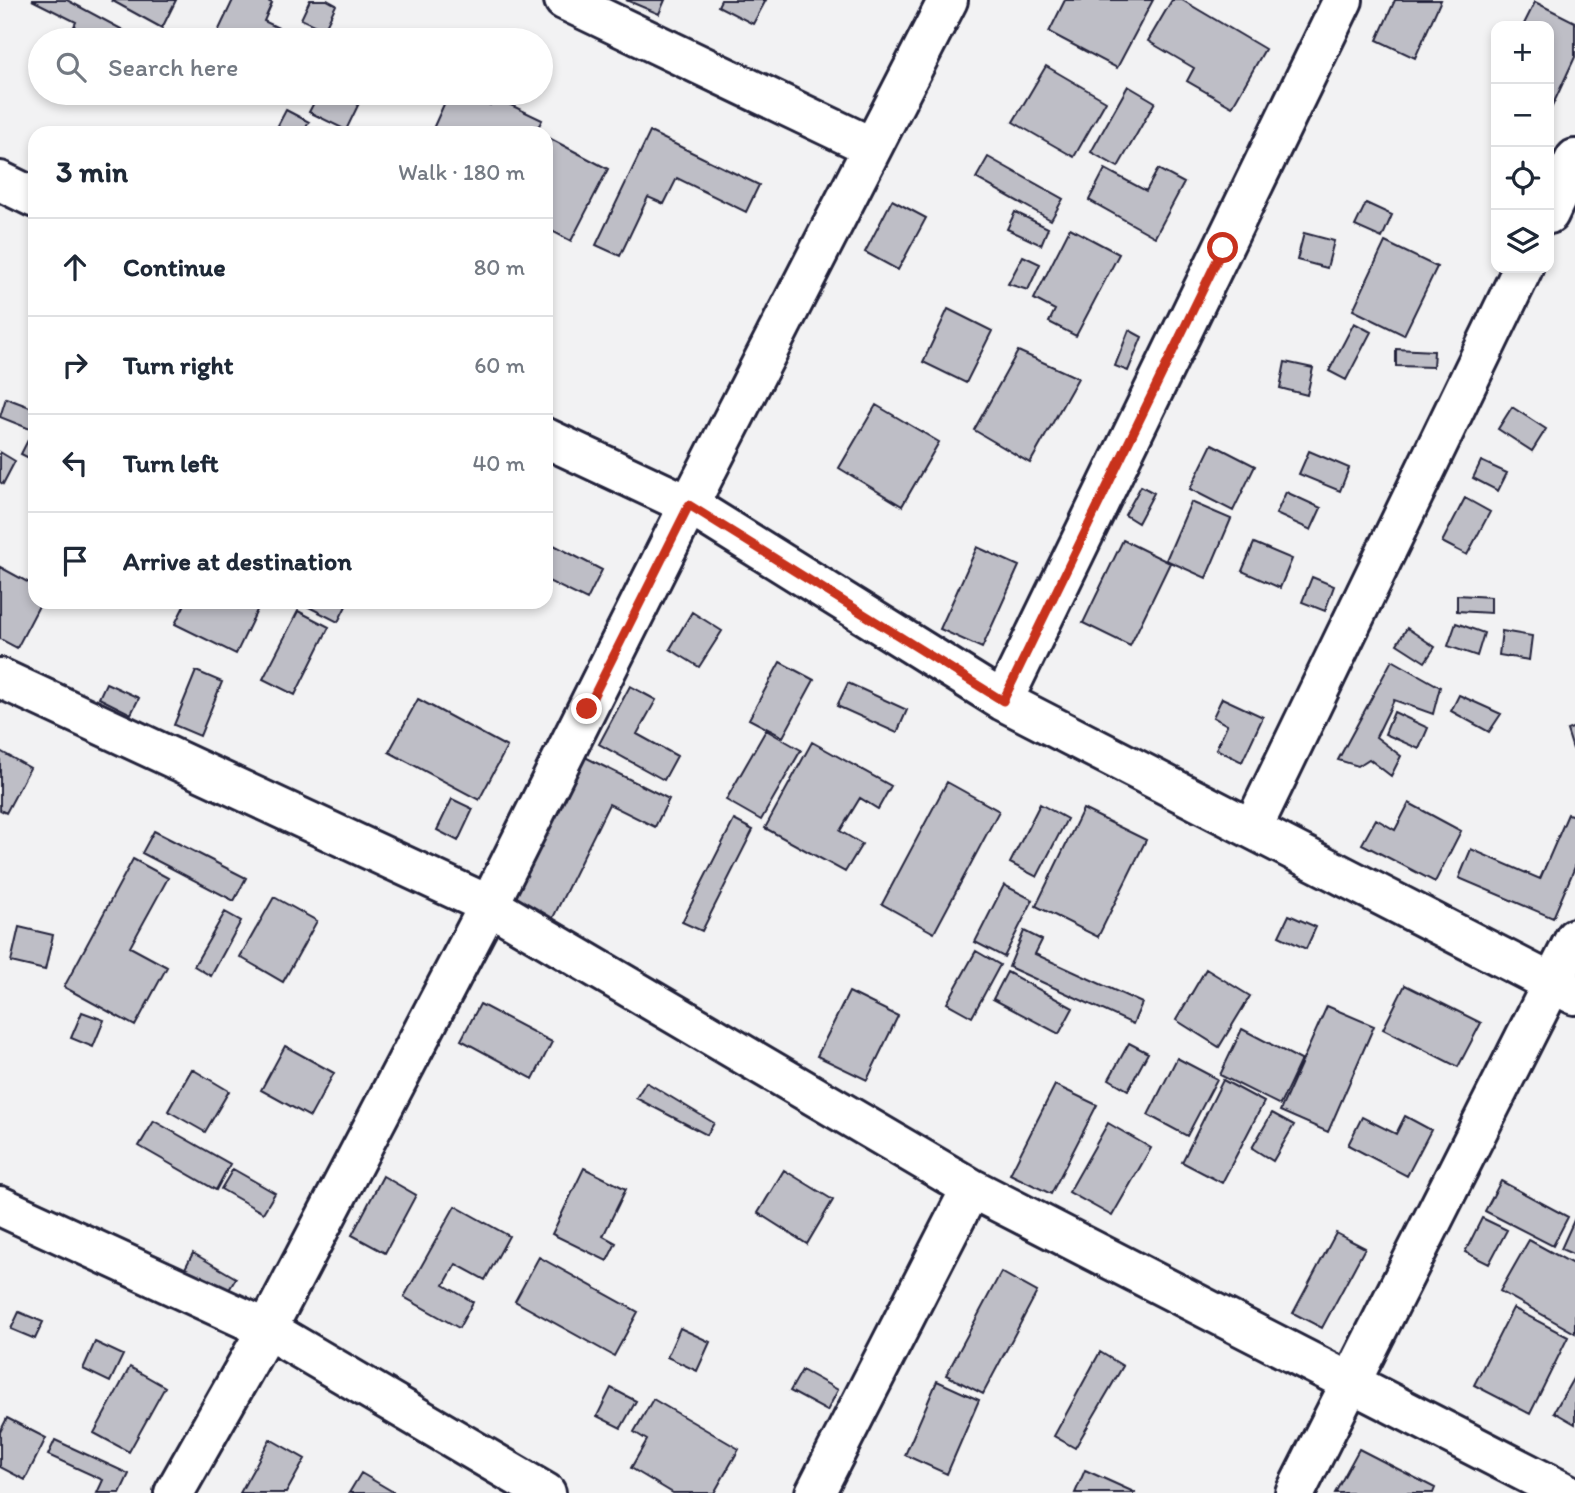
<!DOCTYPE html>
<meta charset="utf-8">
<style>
:root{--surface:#fff;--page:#f2f2f3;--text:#1f2937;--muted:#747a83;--line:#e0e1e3}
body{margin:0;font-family:Itim,sans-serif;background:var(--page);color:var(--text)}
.controls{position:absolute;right:21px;top:21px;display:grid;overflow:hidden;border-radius:14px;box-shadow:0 4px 10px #0003}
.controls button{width:63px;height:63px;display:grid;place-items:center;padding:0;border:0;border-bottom:2px solid var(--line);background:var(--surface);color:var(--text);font:35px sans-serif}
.stop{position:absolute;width:21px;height:21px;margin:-16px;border:5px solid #c8321e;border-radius:50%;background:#fff}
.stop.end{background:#c8321e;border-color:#fff;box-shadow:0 2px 7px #0008}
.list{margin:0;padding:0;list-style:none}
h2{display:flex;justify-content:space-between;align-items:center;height:91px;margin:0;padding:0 28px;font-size:30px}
h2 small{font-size:23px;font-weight:400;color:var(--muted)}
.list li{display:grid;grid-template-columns:46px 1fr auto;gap:21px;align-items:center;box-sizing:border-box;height:98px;padding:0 28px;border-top:2px solid var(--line)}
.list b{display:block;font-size:26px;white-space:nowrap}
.list em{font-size:23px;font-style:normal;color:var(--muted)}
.icon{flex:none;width:38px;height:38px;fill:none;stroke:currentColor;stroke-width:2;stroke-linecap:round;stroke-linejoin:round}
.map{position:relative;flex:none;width:1575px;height:1493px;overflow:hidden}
.search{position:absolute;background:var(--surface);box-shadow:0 4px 10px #0003;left:28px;top:28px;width:525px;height:77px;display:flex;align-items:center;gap:18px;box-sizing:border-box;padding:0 24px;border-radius:38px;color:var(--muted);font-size:26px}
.panel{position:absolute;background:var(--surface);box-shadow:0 4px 10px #0003;left:28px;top:126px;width:525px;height:483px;border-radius:21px}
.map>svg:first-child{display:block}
.building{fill:#bebec6;stroke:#22223b;stroke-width:2}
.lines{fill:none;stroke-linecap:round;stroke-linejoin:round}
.minor-casing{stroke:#22223b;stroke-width:44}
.minor{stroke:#fff;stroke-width:38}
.route{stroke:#c8321e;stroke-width:9}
</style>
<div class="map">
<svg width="1575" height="1493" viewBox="0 0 1575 1493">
<rect width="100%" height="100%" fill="#f2f2f3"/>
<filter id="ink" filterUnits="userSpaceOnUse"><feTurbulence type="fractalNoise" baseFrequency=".0143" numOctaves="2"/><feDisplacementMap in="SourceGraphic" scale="14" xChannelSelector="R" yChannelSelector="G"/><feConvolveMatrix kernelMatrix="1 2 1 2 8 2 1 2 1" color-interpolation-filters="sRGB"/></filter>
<g filter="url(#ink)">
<path class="building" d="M32 0H67L123 30 118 40H68L76 22Z
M111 0H176L162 28Z
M233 0H266L272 3 264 21 303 40H214Z
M310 0H327L336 5 324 30 301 19Z
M626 0H665L659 14Z
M721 0H766L753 24 718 6Z
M1065 0H1153L1117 68 1049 32Z
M1172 0H1182L1265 49 1232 107 1187 81 1194 68 1148 41Z
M1395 0H1441L1415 58 1377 40Z
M1535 2 1575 22V57L1549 113V26H1523Z
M541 64 549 67 541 87Z
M1046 66 1106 101 1074 157 1013 122Z
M1128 86 1155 102 1118 167 1091 152Z
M319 93H364L346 130 309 112Z
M449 93H463L490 105 494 97 542 120 535 133H431Z
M286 110 309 122 303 133H274Z
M650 132 759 185 746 212 677 178 664 204 648 197 620 256 596 245Z
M549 138 608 169 571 241 546 228V143Z
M988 157 1063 199 1051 220 976 178Z
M1105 169 1146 191 1158 169 1184 183 1155 237 1089 200Z
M892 200 926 218 898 270 865 252Z
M1366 203 1392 215 1382 238 1355 226Z
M1015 212 1048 228 1041 245 1007 229Z
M1070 228 1119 254 1076 336 1049 322 1055 310 1034 299Z
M1304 233 1334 241 1327 268 1297 260Z
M1385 242 1437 267 1404 335 1353 310Z
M1023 256 1040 264 1028 290 1008 284Z
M948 309 992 331 966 383 923 362Z
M1354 323 1371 332 1346 380 1329 371Z
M1129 330 1142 337 1128 371 1115 366Z
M1396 349 1434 351 1433 367 1396 366Z
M1018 351 1078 378 1030 463 974 430Z
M1285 362 1313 368 1307 395 1280 388Z
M6 398 35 409V431L0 417Z
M876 405 939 442 902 506 839 468Z
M1512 407 1546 429 1532 451 1498 429Z
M29 438 35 441V461L21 454Z
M1212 444 1255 466 1233 511 1190 489Z
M1309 451 1349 468 1340 491 1299 474Z
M0 452 15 461 3 484 0 482Z
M1481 461 1507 473 1498 491 1473 478Z
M1141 486 1154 493 1138 523 1125 515Z
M1286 492 1321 508 1311 530 1276 514Z
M1465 498 1490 512 1467 555 1442 542Z
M1191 502 1231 519 1206 578 1166 560Z
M1123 540 1170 563 1130 646 1083 623Z
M546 541 602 570 587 600 546 580Z
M1254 543 1292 559 1280 588 1242 571Z
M977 547 1019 566 982 648 940 629Z
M0 567 35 586V602H41L17 648 0 639Z
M1312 577 1334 586 1325 611 1302 602Z
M1457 595 1491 597V613L1457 611Z
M186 602H261L236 654 175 624Z
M299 602H348L338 622Z
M298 611 329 627 295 695 263 679Z
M692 612 722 631 699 667 670 649Z
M1456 623 1484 633 1477 656 1448 646Z
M1407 628 1435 647 1425 662 1397 644Z
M1502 631 1532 636 1529 660 1499 655Z
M1392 660 1440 687 1433 714 1394 700 1376 737 1401 756 1391 776 1369 759 1358 766 1338 760Z
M780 662 814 680 783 737 749 719Z
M196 671 222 682 200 736 174 725Z
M106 683 139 698 131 714 99 698Z
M848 683 907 710 897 733 837 706Z
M630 686 656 700 637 734 677 756 664 780 599 744Z
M1459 695 1501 714 1489 732 1451 711Z
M1222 698 1263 717 1242 762 1216 749 1227 725 1213 717Z
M418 699 507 747 479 800 389 752Z
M1394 712 1428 728 1419 749 1385 734Z
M1575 727V749H1573L1567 730Z
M766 730 801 750 761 820 726 800Z
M812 742 891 786 878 809 860 798 840 831 862 844 845 872 765 828Z
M0 751 30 768 6 813 0 810Z
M585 757 669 799 655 827 609 804 549 926 511 907Z
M947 782 999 811 934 933 882 904Z
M452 799 473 809 458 841 437 830Z
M1409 803 1461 831 1435 882 1362 844 1376 819 1395 830Z
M1040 804 1067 819 1037 877 1010 863Z
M1083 809 1146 840 1098 937 1036 906Z
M1568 814 1575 816V867L1553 918 1459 878 1471 849 1540 879Z
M734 820 753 830 702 931 682 922Z
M154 831 246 878 234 901 142 853Z
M133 859 168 878 130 947 167 967 135 1026 64 987Z
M1004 885 1033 900 1004 957 975 942Z
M274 897 317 921 283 982 240 957Z
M225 912 241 921 211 976 194 966Z
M1289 915 1316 927 1306 949 1279 936Z
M19 927 53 935 45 970 11 962Z
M1024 931 1042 940 1035 954 1142 1003 1133 1024 1009 967Z
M976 951 1000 965 972 1017 947 1003Z
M1206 969 1250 996 1219 1047 1176 1020Z
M1007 972 1073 1008 1059 1034 993 999Z
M1405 985 1481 1023 1458 1067 1383 1029Z
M849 992 898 1016 867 1080 817 1056Z
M480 1004 552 1042 533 1079 461 1040Z
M1327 1006 1374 1026 1328 1132 1280 1111Z
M82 1012 104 1020 93 1047 71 1038Z
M1242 1029 1301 1060 1280 1105 1220 1075Z
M1129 1043 1148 1053 1128 1090 1109 1079Z
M285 1046 334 1073 310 1117 261 1090Z
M1177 1058 1217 1079 1187 1136 1148 1115Z
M192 1069 229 1091 205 1132 168 1111Z
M1223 1080 1264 1102 1222 1183 1182 1162Z
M646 1082 714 1123 707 1135 636 1098Z
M1055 1085 1097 1105 1051 1194 1010 1174Z
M1272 1113 1294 1125 1273 1161 1252 1148Z
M1405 1116 1431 1130 1407 1176 1348 1145 1362 1117 1396 1134Z
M154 1121 230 1164 216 1190 139 1146Z
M1108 1123 1151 1148 1112 1216 1069 1192Z
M584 1168 626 1189 603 1236 616 1243 607 1261 552 1234Z
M233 1169 275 1193 263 1213 221 1189Z
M784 1170 833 1200 807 1244 758 1213Z
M383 1176 416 1195 385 1253 352 1235Z
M1501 1181 1568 1217 1553 1246 1485 1211Z
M455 1206 509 1236 485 1280 456 1264 444 1285 473 1302 459 1328 404 1297Z
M1482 1218 1507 1230 1489 1264 1465 1252Z
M1575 1218V1255L1561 1249Z
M1336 1233 1365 1248 1322 1328 1293 1313Z
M1529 1240 1575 1265V1333L1500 1291Z
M193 1253 236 1278 223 1300 181 1276Z
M539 1257 638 1312 614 1356 515 1301Z
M1001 1272 1037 1292 983 1394 946 1375Z
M1513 1308 1568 1337 1530 1414 1474 1385Z
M19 1312 43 1322 35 1339 11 1329Z
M680 1328 710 1342 697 1371 667 1357Z
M95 1342 123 1355 110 1382 83 1369Z
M1100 1352 1123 1366 1075 1448 1054 1436Z
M130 1367 165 1387 129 1452 94 1433Z
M802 1370 838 1390 827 1411 790 1391Z
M1575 1375V1424L1554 1412Z
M937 1381 979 1400 947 1474 905 1455Z
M611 1388 636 1401 621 1428 597 1416Z
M653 1399 739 1449 714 1493H673L631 1468 647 1440 634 1432Z
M7 1418 46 1438 25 1480 0 1467V1432Z
M270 1439 305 1459 286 1493H240Z
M55 1440 129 1474 120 1493H97L103 1480 48 1455Z
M1359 1449 1435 1488 1433 1493H1335Z
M1085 1470 1136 1493H1075Z
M361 1473 395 1493H349Z"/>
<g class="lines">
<g class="minor-casing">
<path id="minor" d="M564 0 872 147
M0 181 35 198
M1549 214 1575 159
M546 438 689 505 1003 701 1575 995
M0 678 489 905 971 1188 1566 1493
M1003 701 1343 0
M1252 829 1523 268
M0 1206 267 1329 546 1493
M174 1493 267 1329 489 905 689 505 948 0
M815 1493 971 1188
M1295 1493 1575 938"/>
</g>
<use href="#minor" class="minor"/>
</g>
</g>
<g class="lines" filter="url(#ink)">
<path class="route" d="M587 709 689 505 1003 701 1223 248"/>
</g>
</svg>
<div class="controls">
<button>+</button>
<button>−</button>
<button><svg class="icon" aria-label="locate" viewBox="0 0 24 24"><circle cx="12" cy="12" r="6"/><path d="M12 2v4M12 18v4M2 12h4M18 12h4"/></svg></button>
<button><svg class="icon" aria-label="layers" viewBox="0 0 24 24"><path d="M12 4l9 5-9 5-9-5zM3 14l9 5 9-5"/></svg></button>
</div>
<div class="stop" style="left:1223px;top:248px"></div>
<div class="stop end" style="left:587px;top:709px"></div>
<div class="search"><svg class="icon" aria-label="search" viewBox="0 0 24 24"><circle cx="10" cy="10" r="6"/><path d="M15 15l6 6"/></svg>Search here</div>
<section class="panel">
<h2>3 min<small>Walk · 180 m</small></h2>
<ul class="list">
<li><svg class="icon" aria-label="ahead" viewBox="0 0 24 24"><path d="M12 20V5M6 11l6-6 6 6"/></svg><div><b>Continue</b></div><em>80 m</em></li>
<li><svg class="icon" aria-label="right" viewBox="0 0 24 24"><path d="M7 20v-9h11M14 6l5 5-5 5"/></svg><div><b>Turn right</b></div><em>60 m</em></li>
<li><svg class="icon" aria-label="left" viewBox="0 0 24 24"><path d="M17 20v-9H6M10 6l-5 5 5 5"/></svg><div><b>Turn left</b></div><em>40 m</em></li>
<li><svg class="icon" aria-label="arrive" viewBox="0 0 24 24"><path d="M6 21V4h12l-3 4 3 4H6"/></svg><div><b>Arrive at destination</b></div></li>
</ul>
</section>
</div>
